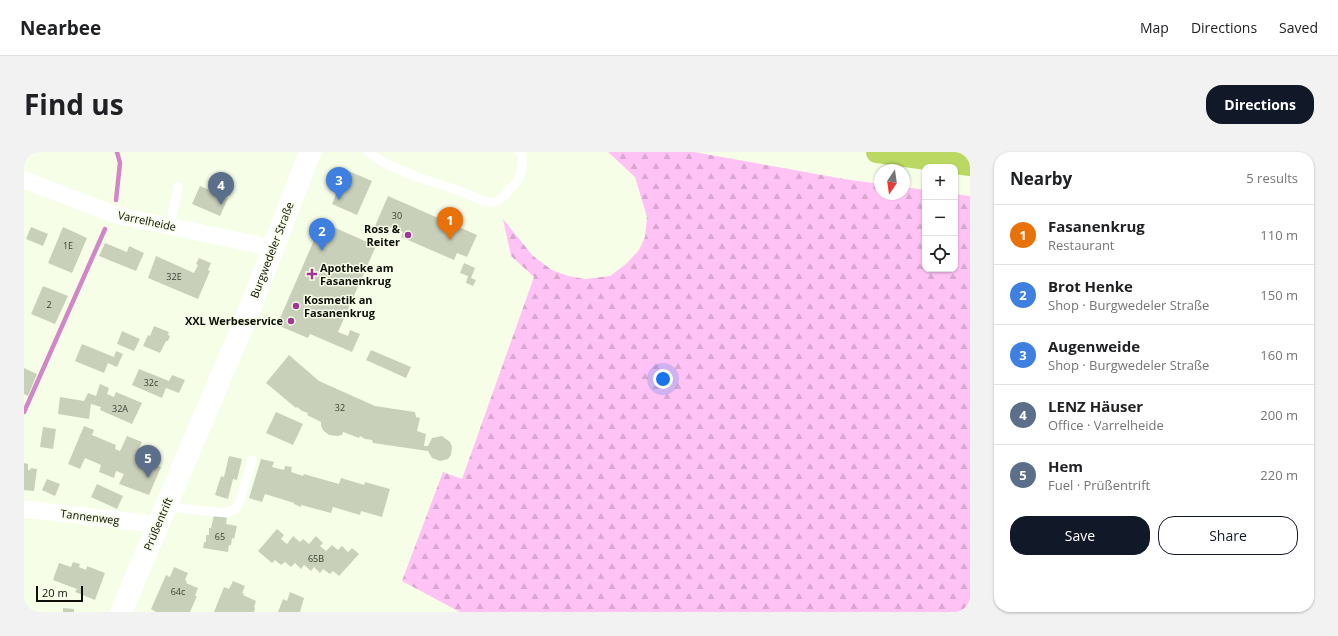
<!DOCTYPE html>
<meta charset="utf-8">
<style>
:root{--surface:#fff;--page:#f2f2f2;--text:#202124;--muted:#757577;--line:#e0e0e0;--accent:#111827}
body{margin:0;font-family:"Open Sans",sans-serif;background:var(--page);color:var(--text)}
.controls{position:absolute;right:12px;top:12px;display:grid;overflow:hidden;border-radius:8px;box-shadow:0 1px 3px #0004}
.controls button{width:36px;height:36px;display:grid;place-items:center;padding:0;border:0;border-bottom:1px solid var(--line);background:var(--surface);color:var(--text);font:20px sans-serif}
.compass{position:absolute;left:850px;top:12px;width:36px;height:36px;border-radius:50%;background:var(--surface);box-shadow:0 1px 3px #0004;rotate:193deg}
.scale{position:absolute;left:12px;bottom:10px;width:47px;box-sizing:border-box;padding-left:4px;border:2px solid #0d0f08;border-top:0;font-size:11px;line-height:14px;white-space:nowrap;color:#0d0f08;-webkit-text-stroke:3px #f7fee8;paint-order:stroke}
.you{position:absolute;left:639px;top:227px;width:14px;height:14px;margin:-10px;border:3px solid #fff;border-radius:50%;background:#1a73e8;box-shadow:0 0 0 6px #1a73e833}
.badge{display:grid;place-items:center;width:26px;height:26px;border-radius:50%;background:var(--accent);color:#fff;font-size:13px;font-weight:700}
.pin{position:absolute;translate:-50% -33px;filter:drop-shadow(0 1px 2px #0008)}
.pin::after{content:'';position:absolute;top:21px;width:14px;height:12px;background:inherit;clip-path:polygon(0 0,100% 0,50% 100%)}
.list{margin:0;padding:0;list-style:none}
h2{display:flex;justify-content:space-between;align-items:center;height:52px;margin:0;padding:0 16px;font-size:17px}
h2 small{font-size:13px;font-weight:400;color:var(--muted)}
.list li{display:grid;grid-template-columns:26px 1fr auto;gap:12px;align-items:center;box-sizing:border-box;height:60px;padding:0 16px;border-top:1px solid var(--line)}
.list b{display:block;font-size:15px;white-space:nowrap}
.list p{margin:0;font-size:13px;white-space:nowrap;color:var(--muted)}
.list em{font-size:13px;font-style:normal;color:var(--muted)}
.actions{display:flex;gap:8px;padding:12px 16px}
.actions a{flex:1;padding:9px 0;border:1px solid var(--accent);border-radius:16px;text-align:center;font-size:14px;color:var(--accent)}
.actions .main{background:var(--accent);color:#fff}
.icon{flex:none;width:22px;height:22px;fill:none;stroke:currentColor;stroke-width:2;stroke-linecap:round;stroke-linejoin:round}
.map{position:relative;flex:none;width:946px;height:460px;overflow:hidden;border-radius:16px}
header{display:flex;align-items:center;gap:24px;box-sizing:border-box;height:56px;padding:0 20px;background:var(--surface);border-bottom:1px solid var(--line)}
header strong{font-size:19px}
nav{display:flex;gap:22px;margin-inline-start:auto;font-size:14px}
.intro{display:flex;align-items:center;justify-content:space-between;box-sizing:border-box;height:96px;padding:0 24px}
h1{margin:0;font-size:28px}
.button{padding:10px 18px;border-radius:16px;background:var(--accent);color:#fff;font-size:14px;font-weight:700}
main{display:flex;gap:24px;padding:0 24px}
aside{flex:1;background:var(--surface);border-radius:16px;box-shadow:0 1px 3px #0004}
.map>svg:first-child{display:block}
.forest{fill:url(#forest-firs)}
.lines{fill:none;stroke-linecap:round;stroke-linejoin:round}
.stream{stroke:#d386c7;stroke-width:4.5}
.building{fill:#c9d0ba}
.service{stroke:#fff;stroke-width:9}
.minor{stroke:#fff;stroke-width:17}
.secondary{stroke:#fff;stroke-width:22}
.motorway{stroke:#bbd863;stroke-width:22}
.poi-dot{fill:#a23696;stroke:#f7fee8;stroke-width:1.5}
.labels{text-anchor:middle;stroke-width:3;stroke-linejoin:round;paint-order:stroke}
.number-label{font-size:9px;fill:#3c3f34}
.street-label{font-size:11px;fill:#0d0f08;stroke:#f7fee8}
.poi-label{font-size:11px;font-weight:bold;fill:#0d0f08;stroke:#f7fee8;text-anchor:end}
</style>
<header>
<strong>Nearbee</strong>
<nav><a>Map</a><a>Directions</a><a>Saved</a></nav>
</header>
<div class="intro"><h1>Find us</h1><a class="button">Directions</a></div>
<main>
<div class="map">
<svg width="946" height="460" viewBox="0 0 946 460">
<defs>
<pattern id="forest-firs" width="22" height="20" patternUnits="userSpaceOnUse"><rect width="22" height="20" fill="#fec2f4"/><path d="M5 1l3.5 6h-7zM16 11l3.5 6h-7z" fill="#d8a6d0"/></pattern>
</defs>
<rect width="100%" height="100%" fill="#f7fee8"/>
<path class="forest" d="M584 0H670L820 27 856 32V42H880V35L901 38V117H931V42L946 44V460H436L378 429 419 320 438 327 510 125 487 104 479 67 509 104 528 118 544 124 561 127 586 124 602 112 615 98 621 85 623 65 611 25Z"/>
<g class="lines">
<path class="stream" d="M92 48 96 11 93 0
M0 260 81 77"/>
</g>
<path class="building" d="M322 18 348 29 333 63 308 52Z
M176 34 204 46 196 64 168 52Z
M364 44 453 83 443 105 433 101 430 108 377 85 379 80 367 75 365 80 351 74Z
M298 70 352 94 314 180 324 184 326 178 336 182 328 200 286 182 284 186 253 173Z
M7 75 24 82 19 94 2 87Z
M39 75 63 86 48 121 24 111Z
M81 91 103 100 105 94 120 101 112 119 75 104Z
M132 104 170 121 174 113 172 112 175 106 187 111 184 118 186 119 174 147 124 126Z
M440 111 451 116 447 126 452 128 449 134 442 131 444 124 436 121Z
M19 134 44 144 31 172 7 162Z
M130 174 145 180 144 183 146 184 144 189H142L136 201 119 194 124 183 126 184Z
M98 179 116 187 110 199 93 192Z
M58 192 90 205 92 199 99 202 93 215 84 211 80 221 51 209Z
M347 198 387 215 382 226 342 208Z
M265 203 295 229 351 254 391 260 392 265 396 266 393 279 402 282 400 294H404L408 286 418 284 426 290 428 295 427 303 424 307 416 309 408 306 404 299 349 291 348 288 341 287 336 284 335 286 319 280 318 283 314 284 305 283 299 278 297 274V270L283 263 284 261 278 259 273 255 272 256 242 231Z
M0 216 13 222 4 244 0 242Z
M115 217 145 229 148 223 161 228 155 241 142 236 138 246 108 233Z
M76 232 85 236 83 242 90 245 92 240 118 251 108 272 76 258 77 255 67 252 65 267 34 262 36 245 60 249 64 241 72 244Z
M252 260 279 272 269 293 242 281Z
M60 274 70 278 68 283 92 293 91 297 96 299 103 284 118 290 115 296 123 299 120 308 137 315 125 343 95 332 100 322 92 319 90 326 75 320 77 313 61 306 56 317 44 312Z
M19 275 32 277 29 297 16 295Z
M205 304 218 307 213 328 209 327 204 347 191 343 197 324 200 325Z
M237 307 250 310 248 315 260 318 261 314 268 315 267 320 279 324 280 322 315 332 317 326 340 333 341 330 366 337 358 365 337 359 336 363 309 355 307 361 277 353V355L270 352V351L241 342 238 350 225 346Z
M0 311 4 312V318H6L7 316 13 317 10 339 0 338Z
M23 327 36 332 31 344 18 338Z
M73 332 99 344 93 357 67 345Z
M190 363 203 365 202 372 213 374 210 387 208 386 207 393H205L204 400 179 396 180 390H182V383H185V376H187Z
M253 377 260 383 257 387 263 392 269 384 276 390 279 387 285 392 292 384 299 391 296 394 302 399 308 393 314 398 318 394 324 400 328 396 335 402 315 424 309 419 306 422 299 417 296 421 290 415 287 419 280 413 277 417 271 411 267 415 261 410 257 413 251 408 248 411 234 399Z
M49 410 56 412 55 415 62 418 63 414 81 421 71 448 51 440 53 437 29 428 35 411 47 415Z
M150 415 164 421 161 428 163 429 162 431 174 436 171 444H173L166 460H132L127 457 142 423 146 425Z
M209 429 221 434 218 441H220L219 443 232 449 230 455 231 456 230 460H190L200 435 205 437Z
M266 440 280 446 276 460H254L259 447 263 449Z
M39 456 50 457V460H39Z"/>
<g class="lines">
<path class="service" d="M344 0 362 12 393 25 436 39 459 49 465 50H472L481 43 494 28 498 17V4L496 0
M146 74 154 35
M142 355 202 361 210 358 215 352 228 308"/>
<path class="minor" d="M0 28 92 63 249 96
M0 357 121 371 132 375"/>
<path class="secondary" d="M97 460 227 154 286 0"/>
<path class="motorway" d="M853 0 946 13"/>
</g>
<g class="poi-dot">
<circle cx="384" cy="83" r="4"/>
<path d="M286 116h4v4h4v4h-4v4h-4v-4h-4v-4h4z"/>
<circle cx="272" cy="154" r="4"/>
<circle cx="267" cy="169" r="4"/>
</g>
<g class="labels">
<g class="number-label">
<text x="373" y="67">30</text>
<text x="44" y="97">1E</text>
<text x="150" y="128">32E</text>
<text x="25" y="156">2</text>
<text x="127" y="234">32c</text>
<text x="316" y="259">32</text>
<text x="96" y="260">32A</text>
<text x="196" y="388">65</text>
<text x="292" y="410">65B</text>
<text x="154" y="443">64c</text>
</g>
<g class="street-label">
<text transform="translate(123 69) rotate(12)" y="4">Varrelheide</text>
<text transform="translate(248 98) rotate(-69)" y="4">Burgwedeler Straße</text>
<text transform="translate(66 365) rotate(7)" y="4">Tannenweg</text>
<text transform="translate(134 372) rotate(-67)" y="4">Prüßentrift</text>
</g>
<g class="poi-label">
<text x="376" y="81">Ross &amp;<tspan x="376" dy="13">Reiter</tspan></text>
<text x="296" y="120" text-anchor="start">Apotheke am<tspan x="296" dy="13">Fasanenkrug</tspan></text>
<text x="280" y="152" text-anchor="start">Kosmetik an<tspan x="280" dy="13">Fasanenkrug</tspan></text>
<text x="259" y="173">XXL Werbeservice</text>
</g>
</g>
</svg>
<div class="controls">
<button>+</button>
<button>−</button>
<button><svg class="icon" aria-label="locate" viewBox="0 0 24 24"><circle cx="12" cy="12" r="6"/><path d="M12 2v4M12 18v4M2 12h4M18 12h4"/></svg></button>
</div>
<svg class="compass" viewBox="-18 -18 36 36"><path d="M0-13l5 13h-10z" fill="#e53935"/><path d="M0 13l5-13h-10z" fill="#757577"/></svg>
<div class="scale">20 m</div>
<div class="you"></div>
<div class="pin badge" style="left:426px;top:88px;background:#e8710a">1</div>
<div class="pin badge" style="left:298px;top:99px;background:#3f7fe0">2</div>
<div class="pin badge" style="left:315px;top:48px;background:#3f7fe0">3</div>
<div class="pin badge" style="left:197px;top:53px;background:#5c6f8a">4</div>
<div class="pin badge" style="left:124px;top:326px;background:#5c6f8a">5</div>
</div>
<aside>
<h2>Nearby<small>5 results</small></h2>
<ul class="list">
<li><span class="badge" style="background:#e8710a">1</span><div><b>Fasanenkrug</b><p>Restaurant</p></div><em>110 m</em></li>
<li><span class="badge" style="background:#3f7fe0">2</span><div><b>Brot Henke</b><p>Shop · Burgwedeler Straße</p></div><em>150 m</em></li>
<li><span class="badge" style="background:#3f7fe0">3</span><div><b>Augenweide</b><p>Shop · Burgwedeler Straße</p></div><em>160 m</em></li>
<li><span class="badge" style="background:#5c6f8a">4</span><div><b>LENZ Häuser</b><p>Office · Varrelheide</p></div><em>200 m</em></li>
<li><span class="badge" style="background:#5c6f8a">5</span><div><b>Hem</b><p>Fuel · Prüßentrift</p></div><em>220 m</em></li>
</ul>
<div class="actions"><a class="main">Save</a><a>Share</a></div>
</aside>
</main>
